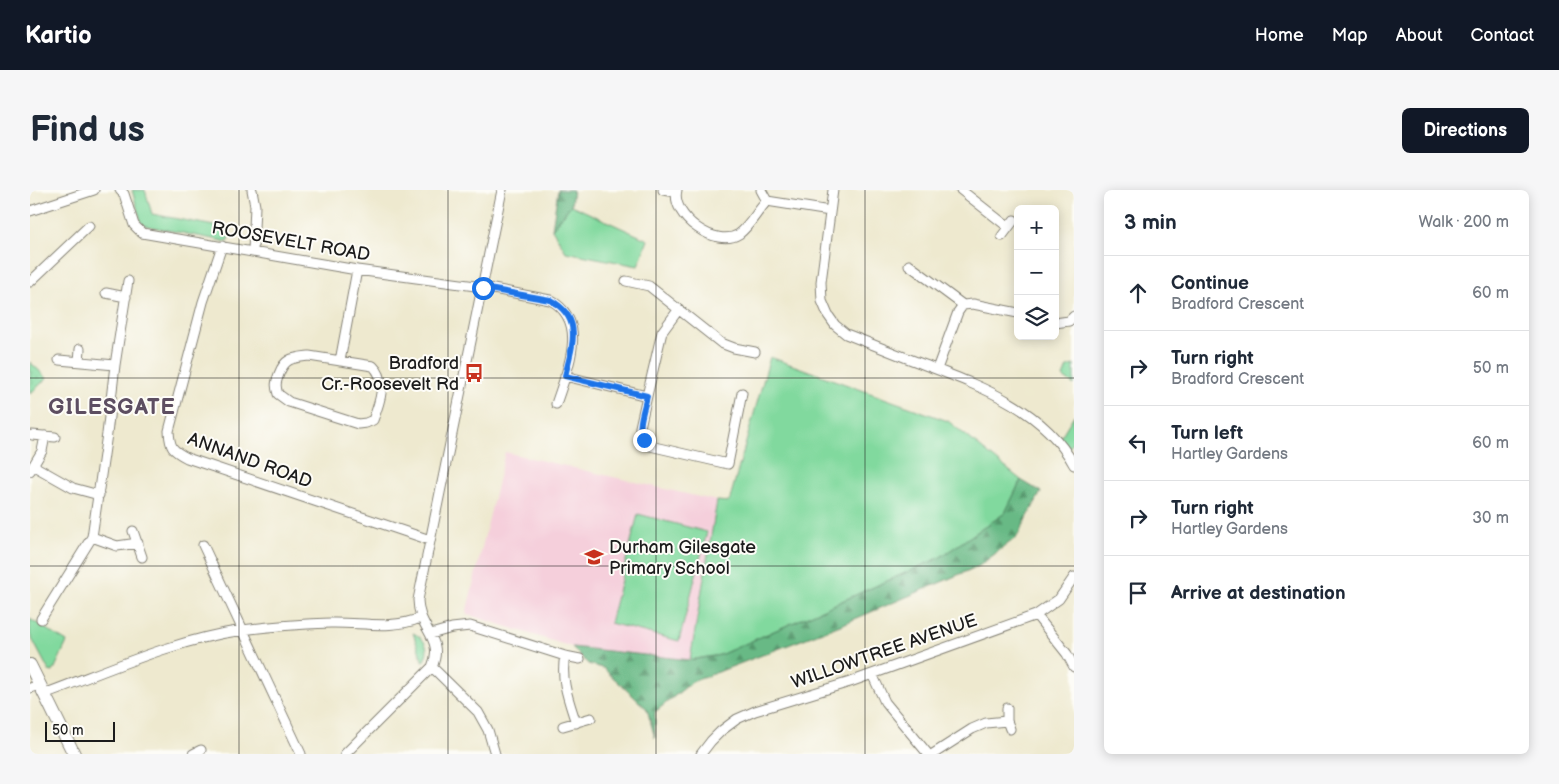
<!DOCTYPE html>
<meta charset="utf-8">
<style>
:root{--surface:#fff;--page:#f6f6f7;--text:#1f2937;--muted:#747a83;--line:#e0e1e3;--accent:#111827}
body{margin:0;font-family:"Balsamiq Sans",sans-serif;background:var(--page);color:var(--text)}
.controls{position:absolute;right:15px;top:15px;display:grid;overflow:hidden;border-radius:8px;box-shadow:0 2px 12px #0003}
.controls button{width:45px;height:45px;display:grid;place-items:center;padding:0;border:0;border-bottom:1px solid var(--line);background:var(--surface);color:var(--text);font:25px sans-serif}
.scale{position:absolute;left:15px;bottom:12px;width:70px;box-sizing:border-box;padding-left:5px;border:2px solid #1c1c1c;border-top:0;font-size:14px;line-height:18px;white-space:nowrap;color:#1c1c1c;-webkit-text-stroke:4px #fdfcf7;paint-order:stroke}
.stop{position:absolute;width:15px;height:15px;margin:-11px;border:4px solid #1a73e8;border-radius:50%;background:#fff}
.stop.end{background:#1a73e8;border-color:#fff;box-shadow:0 1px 5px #0008}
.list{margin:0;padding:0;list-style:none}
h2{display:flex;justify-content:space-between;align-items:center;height:65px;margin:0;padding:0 20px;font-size:21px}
h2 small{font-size:16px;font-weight:400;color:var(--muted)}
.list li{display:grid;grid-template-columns:32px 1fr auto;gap:15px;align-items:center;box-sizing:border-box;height:75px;padding:0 20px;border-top:1px solid var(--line)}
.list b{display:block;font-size:19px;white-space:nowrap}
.list p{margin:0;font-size:16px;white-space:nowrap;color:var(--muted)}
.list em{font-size:16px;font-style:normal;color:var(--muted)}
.icon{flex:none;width:28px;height:28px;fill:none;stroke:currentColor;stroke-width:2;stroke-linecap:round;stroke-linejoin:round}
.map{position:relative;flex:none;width:1044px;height:564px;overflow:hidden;border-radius:8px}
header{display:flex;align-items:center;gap:30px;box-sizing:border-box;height:70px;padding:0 25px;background:var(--accent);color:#fff}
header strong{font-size:24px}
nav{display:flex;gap:28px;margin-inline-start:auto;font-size:18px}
.intro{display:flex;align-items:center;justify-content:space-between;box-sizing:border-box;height:120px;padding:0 30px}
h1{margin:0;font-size:35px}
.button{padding:12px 22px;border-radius:8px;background:var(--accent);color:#fff;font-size:18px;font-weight:700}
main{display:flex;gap:30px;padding:0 30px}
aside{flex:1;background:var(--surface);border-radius:8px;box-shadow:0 2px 12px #0003}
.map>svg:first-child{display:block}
.built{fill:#f5cfdb}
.grass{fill:#81d99e;stroke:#4e7a5d}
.forest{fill:url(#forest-firs);stroke:#426a50}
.park{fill:url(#park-dots);stroke:#4e7a5d}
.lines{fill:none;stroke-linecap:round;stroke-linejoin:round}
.street-casing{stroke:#858276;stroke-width:11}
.secondary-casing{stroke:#858276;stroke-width:14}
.street{stroke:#fff;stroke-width:9}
.secondary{stroke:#fff;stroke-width:12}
.route{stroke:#1a73e8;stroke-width:6}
.grid{fill:none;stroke:#1c1c1c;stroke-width:1;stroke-opacity:0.55}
.labels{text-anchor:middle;stroke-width:4;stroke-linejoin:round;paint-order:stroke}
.street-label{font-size:18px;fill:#1c1c1c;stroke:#fdfcf7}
.poi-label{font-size:18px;fill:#1c1c1c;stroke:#fdfcf7;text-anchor:end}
.district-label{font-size:22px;font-weight:bold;letter-spacing:1px;fill:#5d4e61;stroke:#fdfcf7}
</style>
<header>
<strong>Kartio</strong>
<nav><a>Home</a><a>Map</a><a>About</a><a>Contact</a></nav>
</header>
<div class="intro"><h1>Find us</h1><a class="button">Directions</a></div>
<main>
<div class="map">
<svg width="1044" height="564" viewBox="0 0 1044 564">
<defs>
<pattern id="forest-firs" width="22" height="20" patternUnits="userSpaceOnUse" patternTransform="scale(1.25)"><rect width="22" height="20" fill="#68b985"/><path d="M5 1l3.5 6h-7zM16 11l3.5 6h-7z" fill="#55966c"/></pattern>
<pattern id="park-dots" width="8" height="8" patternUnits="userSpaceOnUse" patternTransform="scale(1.25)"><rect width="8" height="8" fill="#81d99e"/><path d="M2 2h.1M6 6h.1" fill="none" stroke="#6fba88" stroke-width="1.8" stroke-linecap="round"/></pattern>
</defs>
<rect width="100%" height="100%" fill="#fdfcf7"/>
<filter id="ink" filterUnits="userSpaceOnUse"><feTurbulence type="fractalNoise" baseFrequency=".02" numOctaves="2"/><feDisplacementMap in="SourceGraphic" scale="10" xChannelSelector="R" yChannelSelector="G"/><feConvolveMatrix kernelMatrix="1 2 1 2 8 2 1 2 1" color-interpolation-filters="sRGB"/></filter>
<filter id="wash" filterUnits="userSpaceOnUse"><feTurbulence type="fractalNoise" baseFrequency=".0096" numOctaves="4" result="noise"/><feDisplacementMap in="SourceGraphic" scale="20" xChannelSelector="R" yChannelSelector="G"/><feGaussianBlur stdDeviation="1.12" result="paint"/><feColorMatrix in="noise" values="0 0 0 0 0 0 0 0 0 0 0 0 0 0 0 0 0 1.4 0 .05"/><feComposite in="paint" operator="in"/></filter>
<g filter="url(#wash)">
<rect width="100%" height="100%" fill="#eee9cf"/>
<path class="built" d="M475 262 687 311 660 470 542 457 436 424Z"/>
<path class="grass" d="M102 0H115L122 24 200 39 198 52 112 35Z
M541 15 618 50 608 76 536 62 522 39Z
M740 167 918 231 991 290 975 323 909 368 690 465 660 470 687 311 699 312Z
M1044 175V195L1033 187 1037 177Z
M1044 225V250L1039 258 1030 248Z
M608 324 677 342 649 451 580 433Z
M0 429 37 452 23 482 19 481 0 445Z
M383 443C396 449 401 460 393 472Z"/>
<path class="forest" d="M528 0H543L541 15 522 39Z
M991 290 1011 302 987 347 949 376 813 434 662 492 625 522V548L617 519 573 478 558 474 542 457 660 470 690 465 909 368 975 323Z"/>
<path class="park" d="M0 172 17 188 0 204Z"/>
</g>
<g filter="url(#ink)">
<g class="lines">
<g class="street-casing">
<path id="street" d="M90 0 94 4 104 35 112 43 327 80 453 97 520 110C560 131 537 180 526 214
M222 0 225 16 223 61
M633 0 646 2
M647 0C640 26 686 59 709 44 720 36 727 21 737 11L800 21
M731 0 737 11
M803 0 791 92 792 111 798 125 805 135 816 144C842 154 868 165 895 175 950 196 1014 219 1044 275
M931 0 978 37
M0 21 64 0
M972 46 984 30
M192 56 173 112 139 241C140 258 142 260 157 268L400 350
M879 75 933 115
M596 91 619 96 691 153 704 158 725 162
M0 92 59 36
M76 103 96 107
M1025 133 1039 131 1044 126
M279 166 343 176C358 190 350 212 343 230L336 233 328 234 259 212 248 204C245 196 246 192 249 184 255 168 262 168 279 166Z
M29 170 85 175
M49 171 50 159
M310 171 327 80
M907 179 928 122 933 115 943 114 988 123
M535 186 617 206 632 142 649 119
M617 206 610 237V244L620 256 698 274 712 203
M2 245 25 247
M4 276 43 298 69 305
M0 281 12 261 15 246
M103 341 112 367
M62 347 87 356 108 353
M173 355 271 564
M1006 425 1037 464 1044 477
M11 429 62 347 77 244 85 175 98 91
M401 444 422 438 440 436 535 466 550 469
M535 466C530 489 539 511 546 533
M402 477 448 522 458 540 465 564
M842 484 855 512 898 564
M0 498 10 495
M14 504C79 480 144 450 213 440 241 436 272 434 300 433 330 432 362 440 390 428
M977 518V531L980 539
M533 536 561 528
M163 564 171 560
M315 564 402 477C415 448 388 439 388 410L472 0
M671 564 681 551 691 541 707 529 725 521 820 492 1006 425 1029 409 1044 387
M903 564 942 539 956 533 977 531"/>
</g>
<g class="secondary-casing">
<path id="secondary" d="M0 475 44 564"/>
</g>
<use href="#street" class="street"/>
<use href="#secondary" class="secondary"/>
</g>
</g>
<g class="lines" filter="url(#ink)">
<path class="route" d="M453 98 520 110C554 128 542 156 535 186L617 206C614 220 606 238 614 250"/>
</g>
<path class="grid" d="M209 0V564M418 0V564M626 0V564M835 0V564M0 188H1044M0 376H1044"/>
<defs>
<g id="bus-bare" transform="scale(1.5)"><path d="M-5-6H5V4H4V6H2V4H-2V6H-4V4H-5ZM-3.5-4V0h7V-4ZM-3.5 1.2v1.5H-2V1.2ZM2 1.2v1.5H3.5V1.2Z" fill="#c8321e" stroke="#fdfcf7" stroke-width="2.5" paint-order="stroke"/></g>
<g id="school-bare" transform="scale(1.5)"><path d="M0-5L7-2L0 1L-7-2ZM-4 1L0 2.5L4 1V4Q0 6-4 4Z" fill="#c8321e" stroke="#fdfcf7" stroke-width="2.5" paint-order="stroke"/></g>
</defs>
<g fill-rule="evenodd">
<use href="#bus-bare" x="444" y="183"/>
<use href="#school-bare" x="564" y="367"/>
</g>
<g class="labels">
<g class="street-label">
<text transform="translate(261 51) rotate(10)" y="6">ROOSEVELT ROAD</text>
<text transform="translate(220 270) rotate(20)" y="6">ANNAND ROAD</text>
<text transform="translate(854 461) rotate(-19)" y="6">WILLOWTREE AVENUE</text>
</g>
<g class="poi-label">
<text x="429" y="179">Bradford<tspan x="429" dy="21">Cr.-Roosevelt Rd</tspan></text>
<text x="579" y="363" text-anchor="start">Durham Gilesgate<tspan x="579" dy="21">Primary School</tspan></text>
</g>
<g class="district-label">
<text x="82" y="224">GILESGATE</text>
</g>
</g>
</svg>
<div class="controls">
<button>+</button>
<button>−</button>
<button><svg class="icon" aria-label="layers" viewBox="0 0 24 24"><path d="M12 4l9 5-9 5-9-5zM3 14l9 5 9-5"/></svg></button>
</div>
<div class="scale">50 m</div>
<div class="stop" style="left:453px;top:98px"></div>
<div class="stop end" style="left:614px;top:250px"></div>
</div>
<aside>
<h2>3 min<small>Walk · 200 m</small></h2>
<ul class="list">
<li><svg class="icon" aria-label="ahead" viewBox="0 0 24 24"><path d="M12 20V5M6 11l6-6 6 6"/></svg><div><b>Continue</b><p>Bradford Crescent</p></div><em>60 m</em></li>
<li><svg class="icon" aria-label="right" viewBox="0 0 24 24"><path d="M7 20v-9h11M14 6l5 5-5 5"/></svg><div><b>Turn right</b><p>Bradford Crescent</p></div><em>50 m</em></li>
<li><svg class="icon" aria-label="left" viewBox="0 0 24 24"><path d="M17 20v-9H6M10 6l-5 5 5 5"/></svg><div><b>Turn left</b><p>Hartley Gardens</p></div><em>60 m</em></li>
<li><svg class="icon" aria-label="right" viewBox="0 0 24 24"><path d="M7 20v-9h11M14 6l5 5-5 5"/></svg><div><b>Turn right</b><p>Hartley Gardens</p></div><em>30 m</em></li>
<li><svg class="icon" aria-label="arrive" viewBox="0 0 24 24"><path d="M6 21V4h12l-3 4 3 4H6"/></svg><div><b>Arrive at destination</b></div></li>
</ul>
</aside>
</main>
